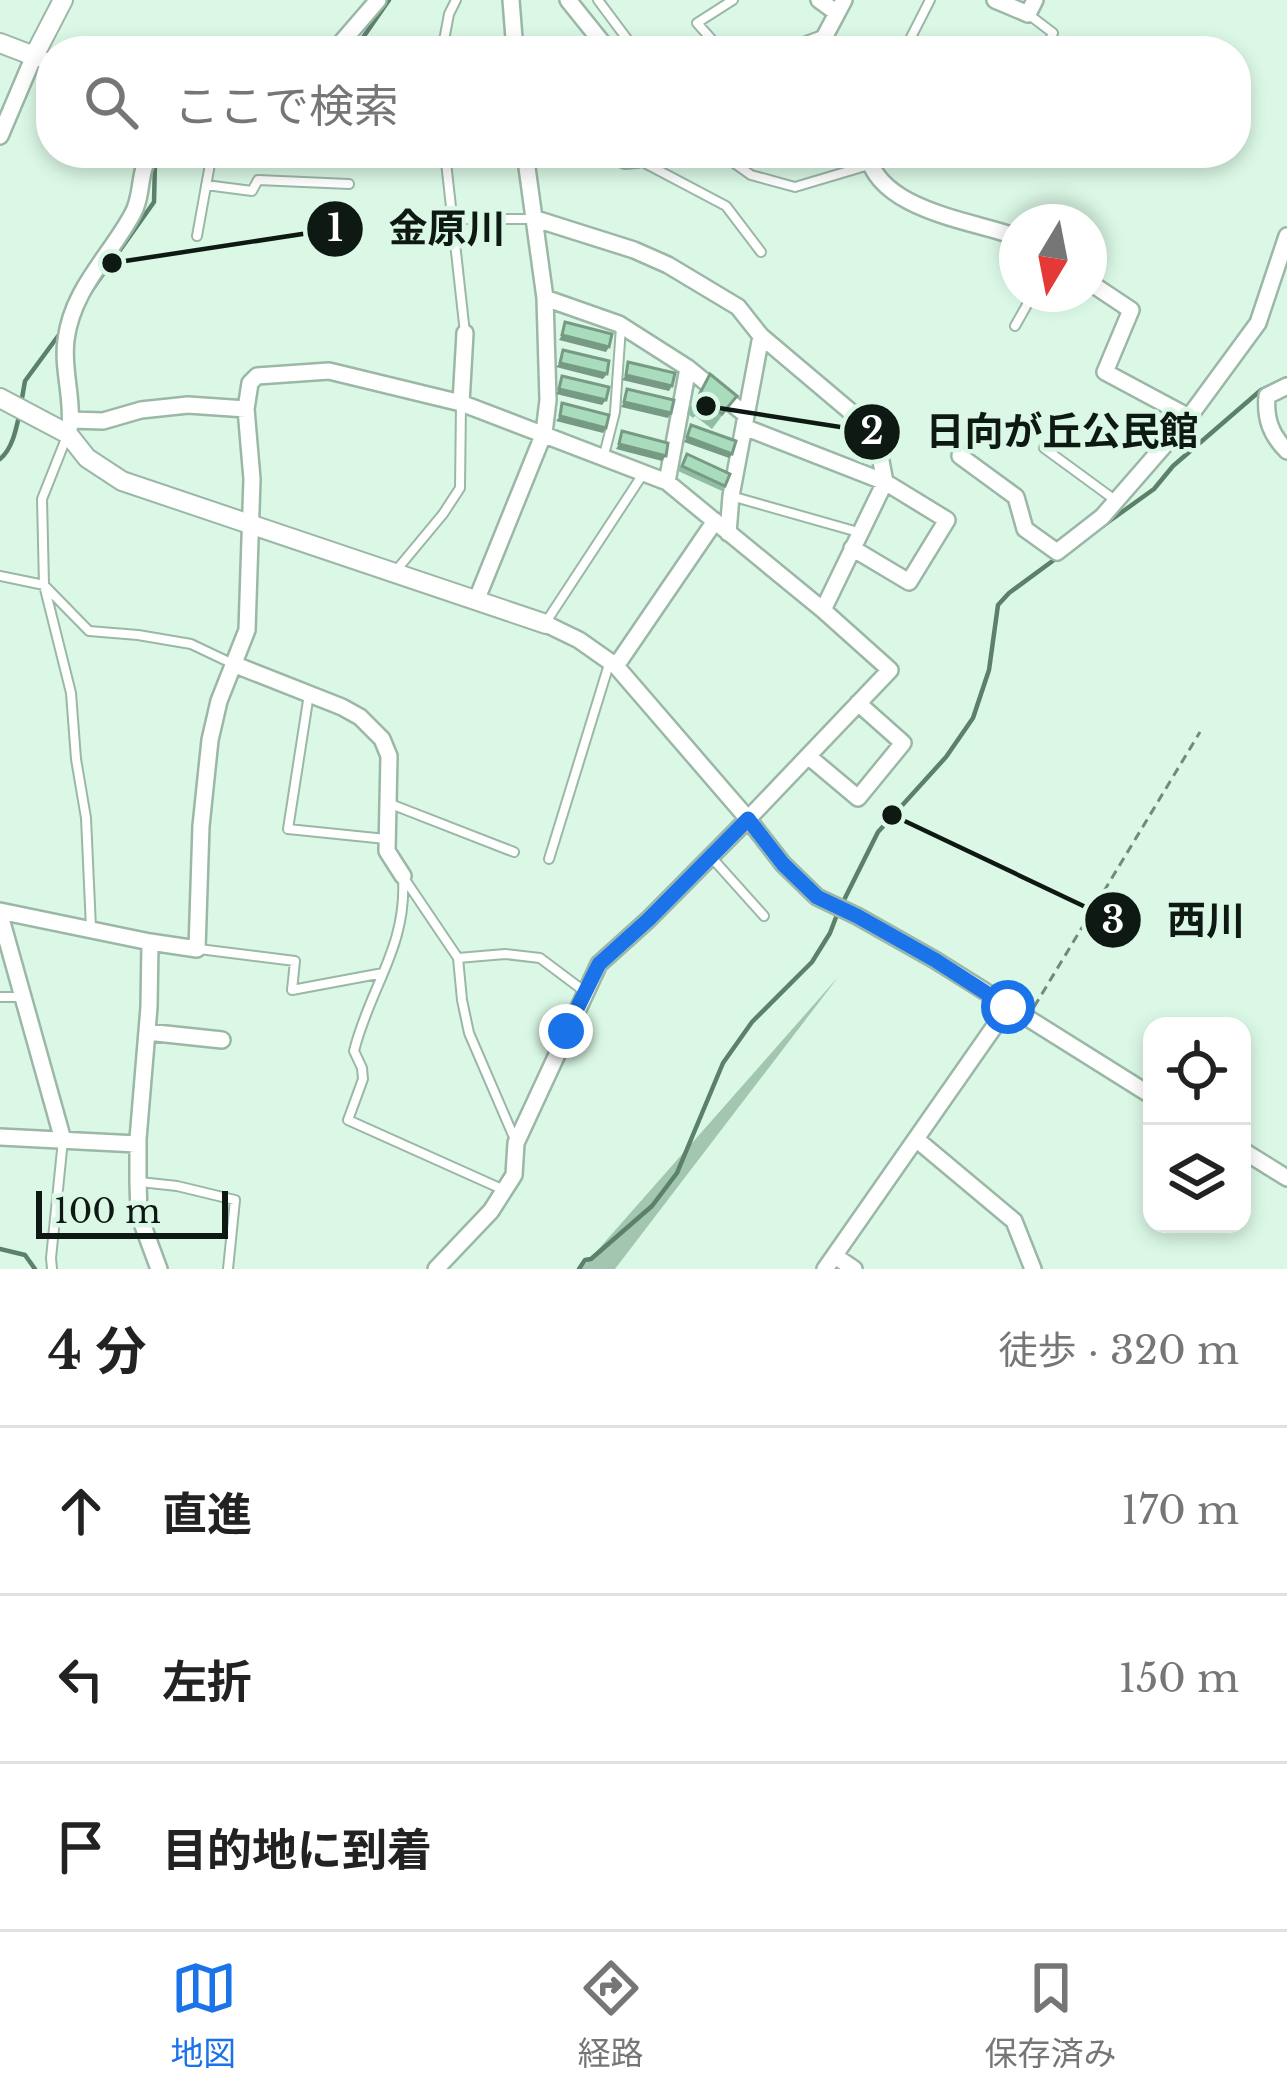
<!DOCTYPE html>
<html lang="ja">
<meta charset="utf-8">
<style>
:root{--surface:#fff;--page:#f6f6f6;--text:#222;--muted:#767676;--line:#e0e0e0;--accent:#1a73e8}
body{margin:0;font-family:"Libre Baskerville","Noto Sans JP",serif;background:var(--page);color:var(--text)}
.controls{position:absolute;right:36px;bottom:36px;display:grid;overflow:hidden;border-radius:24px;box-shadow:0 6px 18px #0003}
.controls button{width:108px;height:108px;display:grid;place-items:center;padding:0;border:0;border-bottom:3px solid var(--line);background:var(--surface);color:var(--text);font:60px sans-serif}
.compass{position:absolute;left:999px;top:204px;width:108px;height:108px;border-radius:50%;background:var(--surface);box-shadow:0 6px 18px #0003;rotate:190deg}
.scale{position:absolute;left:36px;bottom:30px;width:192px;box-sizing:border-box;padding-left:12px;border:6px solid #0f1913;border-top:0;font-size:33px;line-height:42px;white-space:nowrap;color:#0f1913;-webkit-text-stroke:9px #dbf8e6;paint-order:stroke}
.stop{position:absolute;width:36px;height:36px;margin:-27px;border:9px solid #1a73e8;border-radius:50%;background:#fff}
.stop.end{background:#1a73e8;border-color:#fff;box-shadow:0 3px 12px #0008}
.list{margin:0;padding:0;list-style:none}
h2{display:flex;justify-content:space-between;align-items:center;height:156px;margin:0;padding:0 48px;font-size:51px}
h2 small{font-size:39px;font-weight:400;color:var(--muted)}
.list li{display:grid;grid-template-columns:78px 1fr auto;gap:36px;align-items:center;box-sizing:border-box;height:168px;padding:0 48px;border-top:3px solid var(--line)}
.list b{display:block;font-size:45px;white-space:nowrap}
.list em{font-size:39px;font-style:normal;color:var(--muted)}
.icon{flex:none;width:66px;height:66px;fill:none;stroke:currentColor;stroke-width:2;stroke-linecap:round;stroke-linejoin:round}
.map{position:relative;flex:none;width:1287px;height:1269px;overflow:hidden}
.search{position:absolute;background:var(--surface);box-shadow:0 6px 18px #0003;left:36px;right:36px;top:36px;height:132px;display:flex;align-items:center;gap:30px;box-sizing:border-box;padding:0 42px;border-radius:48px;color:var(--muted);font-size:45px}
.sheet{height:660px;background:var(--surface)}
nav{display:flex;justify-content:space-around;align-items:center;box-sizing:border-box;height:168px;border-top:3px solid var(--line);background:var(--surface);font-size:33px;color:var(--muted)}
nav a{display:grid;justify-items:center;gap:6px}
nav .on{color:var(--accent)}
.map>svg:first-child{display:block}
.green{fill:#a3c6b1}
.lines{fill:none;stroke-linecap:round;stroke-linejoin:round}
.stream{stroke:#5b816b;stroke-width:4.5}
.service-casing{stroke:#9bb7a6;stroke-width:12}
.minor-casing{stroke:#9bb7a6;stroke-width:20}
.tertiary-casing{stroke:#9bb7a6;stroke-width:22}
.path{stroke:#74887c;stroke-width:3;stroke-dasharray:9 6;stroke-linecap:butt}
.service{stroke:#fff;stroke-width:8}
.minor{stroke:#fff;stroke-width:15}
.tertiary{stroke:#fff;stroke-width:18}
.wall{fill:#90bda3}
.shaded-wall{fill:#769a84}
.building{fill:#a8dcbd;stroke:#769a84;stroke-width:3}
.route{stroke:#1a73e8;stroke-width:15}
.leader{fill:none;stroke:#0f1913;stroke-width:4.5}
.callout-dot{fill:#0f1913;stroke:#dbf8e6;stroke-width:4.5}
.mark-label{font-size:36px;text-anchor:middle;font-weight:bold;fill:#fff}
.callout-label{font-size:39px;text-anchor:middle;font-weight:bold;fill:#0f1913;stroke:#dbf8e6;stroke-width:9;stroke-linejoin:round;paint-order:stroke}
</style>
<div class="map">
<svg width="1287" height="1269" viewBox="0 0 1287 1269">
<rect width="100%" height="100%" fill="#dbf8e6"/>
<path class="green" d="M839 976 615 1269H581Z"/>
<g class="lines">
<path class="stream" d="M346 51 362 39 389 0
M89 294 154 202 155 163 167 153
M21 404 25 381 61 332
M0 459C12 449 16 430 19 416
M1097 530 1154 489 1173 466 1261 390 1287 378
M843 902 878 832 946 757 973 718 989 670 998 605 1009 593 1058 557
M0 1249 25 1255 35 1269
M579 1269 585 1260 591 1259 652 1206 677 1173 723 1063 752 1022 812 962 830 933 838 912"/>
<g class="service-casing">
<path id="service" d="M598 0 636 51
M1028 14 1053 33 1045 51
M442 51 449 14 456 0
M722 51 697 23 733 0
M779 51 825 34
M904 51 930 0
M445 153 465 333
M720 153 751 175 795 187 869 165
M637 159 726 206 761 252
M206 185 252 191 258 180 349 184
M450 219H532
M197 236 212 153
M1015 326 1033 294
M67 436 42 499 44 585 71 693 76 759 86 818 91 928
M1044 448 1115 500
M604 455 615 412 621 327
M731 496 858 532
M394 573 443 514 460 488 461 403
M0 576 44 585 89 631 138 635 191 644 231 663
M546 622 643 474
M309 694 288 829 386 839
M388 803 514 852
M712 858 764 916
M549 859 610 661
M403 878C407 947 370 987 354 1051L362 1068 363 1079 348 1120 504 1190
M404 878 458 958 462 1000 469 1033 516 1142
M199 949 295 961 292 990 383 973
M458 958 505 954 540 958 584 991
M0 997H21
M140 1182 177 1186 235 1200 228 1269
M52 1269 51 1258 63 1140"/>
</g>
<g class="minor-casing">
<path id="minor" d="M511 0 515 51
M568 0 609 51
M819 0 837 13
M995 0 1028 14 1035 0
M334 51 378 0
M817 51 844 0
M0 136 34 56 51 63
M610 153 625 160 637 159 640 153
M867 153C879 211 971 220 1017 237
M536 219 634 250 668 265 738 307 761 336 851 412 881 461 885 482 823 610
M1089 282 1131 310 1105 372 1189 417
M545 298 619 324 688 368 746 415
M1287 386 1267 396C1265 419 1271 435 1287 451
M461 403 465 333
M246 409 250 383 257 376 329 371 461 403 667 482 823 610 890 670 748 819 649 919 599 964 516 1143 514 1175 491 1211 436 1269
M70 426C73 398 62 368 66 340 72 290 109 257 132 215 144 195 137 171 152 153
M744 427 885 482 947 520 909 582 852 548
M960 456 1016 497 1025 529 1057 552 1102 517 1189 417 1258 323 1287 236
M667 482 688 368
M728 533 731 496 761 336
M476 601 544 433 548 400 545 298 525 153
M546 624 579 640 616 666 748 819 783 864 817 897 857 916 935 960 1152 1096
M233 664 342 707 360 717 382 739 389 756 387 851 403 876
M616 666 715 521
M808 756 858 798 903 743 858 703
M0 911 150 942 197 949 201 826 210 740 219 701 247 630 252 479 246 409 188 405 141 410 103 421 71 420
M0 915 63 1140
M150 942 149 1007 138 1139V1182L139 1215 159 1269
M147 1032 222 1040
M0 1137 137 1144
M916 1139 1014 1221 1033 1269
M1242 1150 1287 1178
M835 1256 854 1269
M825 1269 1008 1007"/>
</g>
<g class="tertiary-casing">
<path id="tertiary" d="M0 43 34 56 63 0
M0 398 68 434 87 458 122 481 546 624"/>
</g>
<path class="path" d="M1034 1007 1200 732"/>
<use href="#service" class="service"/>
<use href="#minor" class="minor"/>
<use href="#tertiary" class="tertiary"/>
</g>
<path class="wall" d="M710 374 737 396 712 429 695 416 693 418 687 413Z
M687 454 725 486 722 491 678 471Z"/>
<path class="shaded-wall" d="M562 335 609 347 606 352 559 340Z
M560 363 607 374 603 379 556 367Z
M626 375 672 386 669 391 622 380Z
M559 389 606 400 602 405 556 394Z
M624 402 671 413 668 418 621 407Z
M560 416 606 428 603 433 556 421Z
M687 437 732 454 729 458 684 442Z
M619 444 666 456 662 461 616 449Z"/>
<path class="building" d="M565 322 612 334 609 347 562 335Z
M563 350 609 361 607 374 560 363Z
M628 362 675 373 672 386 626 375Z
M710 374 737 396 722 414 705 401 704 403 697 399Z
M562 376 609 387 606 400 559 389Z
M627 389 674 400 671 413 624 402Z
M562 403 609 415 606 428 560 416Z
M691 425 736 441 732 454 687 437Z
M622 431 668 443 666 456 619 444Z
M687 454 730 474 725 486 682 466Z"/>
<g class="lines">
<path class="route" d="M566 1031 599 964 649 919 748 819 783 864 817 897 857 916 935 960 1008 1007"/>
</g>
<path class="leader" d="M112 263L335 229M706 406L872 432M892 815L1113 920"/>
<g class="callout-dot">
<circle cx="112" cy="263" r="12"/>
<circle cx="706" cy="406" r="12"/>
<circle cx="892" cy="815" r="12"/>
<circle cx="335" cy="229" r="30"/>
<circle cx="872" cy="432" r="30"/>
<circle cx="1113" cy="920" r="30"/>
</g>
<g class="mark-label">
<text x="335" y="241">1</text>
<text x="872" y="444">2</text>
<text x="1113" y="933">3</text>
</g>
<g class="callout-label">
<text x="447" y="242">金原川</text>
<text x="1062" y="445">日向が丘公民館</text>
<text x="1206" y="934">西川</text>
</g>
</svg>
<div class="controls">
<button><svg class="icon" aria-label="locate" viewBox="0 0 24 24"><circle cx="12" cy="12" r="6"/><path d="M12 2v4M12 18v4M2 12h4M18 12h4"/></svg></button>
<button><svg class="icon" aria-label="layers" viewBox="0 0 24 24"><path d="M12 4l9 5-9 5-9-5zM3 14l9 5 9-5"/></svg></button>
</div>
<svg class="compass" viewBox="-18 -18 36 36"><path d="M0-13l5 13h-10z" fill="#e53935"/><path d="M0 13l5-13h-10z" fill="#767676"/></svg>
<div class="scale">100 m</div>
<div class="stop" style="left:1008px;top:1007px"></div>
<div class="stop end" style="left:566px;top:1031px"></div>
<div class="search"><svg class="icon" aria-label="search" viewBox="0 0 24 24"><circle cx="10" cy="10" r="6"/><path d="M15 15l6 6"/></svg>ここで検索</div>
</div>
<section class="sheet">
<h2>4 分<small>徒歩 · 320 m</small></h2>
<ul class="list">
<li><svg class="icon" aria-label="ahead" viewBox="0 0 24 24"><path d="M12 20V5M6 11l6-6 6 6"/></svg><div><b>直進</b></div><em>170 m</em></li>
<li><svg class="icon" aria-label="left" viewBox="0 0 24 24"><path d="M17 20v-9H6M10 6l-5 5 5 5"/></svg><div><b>左折</b></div><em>150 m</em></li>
<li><svg class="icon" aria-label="arrive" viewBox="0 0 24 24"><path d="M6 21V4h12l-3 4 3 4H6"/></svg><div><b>目的地に到着</b></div></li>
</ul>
</section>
<nav>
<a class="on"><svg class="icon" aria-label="map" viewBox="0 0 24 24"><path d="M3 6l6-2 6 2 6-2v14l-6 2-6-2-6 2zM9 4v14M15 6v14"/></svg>地図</a>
<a><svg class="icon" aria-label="directions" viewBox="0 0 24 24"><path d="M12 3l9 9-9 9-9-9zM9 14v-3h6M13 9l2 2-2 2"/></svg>経路</a>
<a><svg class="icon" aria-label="saved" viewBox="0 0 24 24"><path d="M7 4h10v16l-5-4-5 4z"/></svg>保存済み</a>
</nav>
